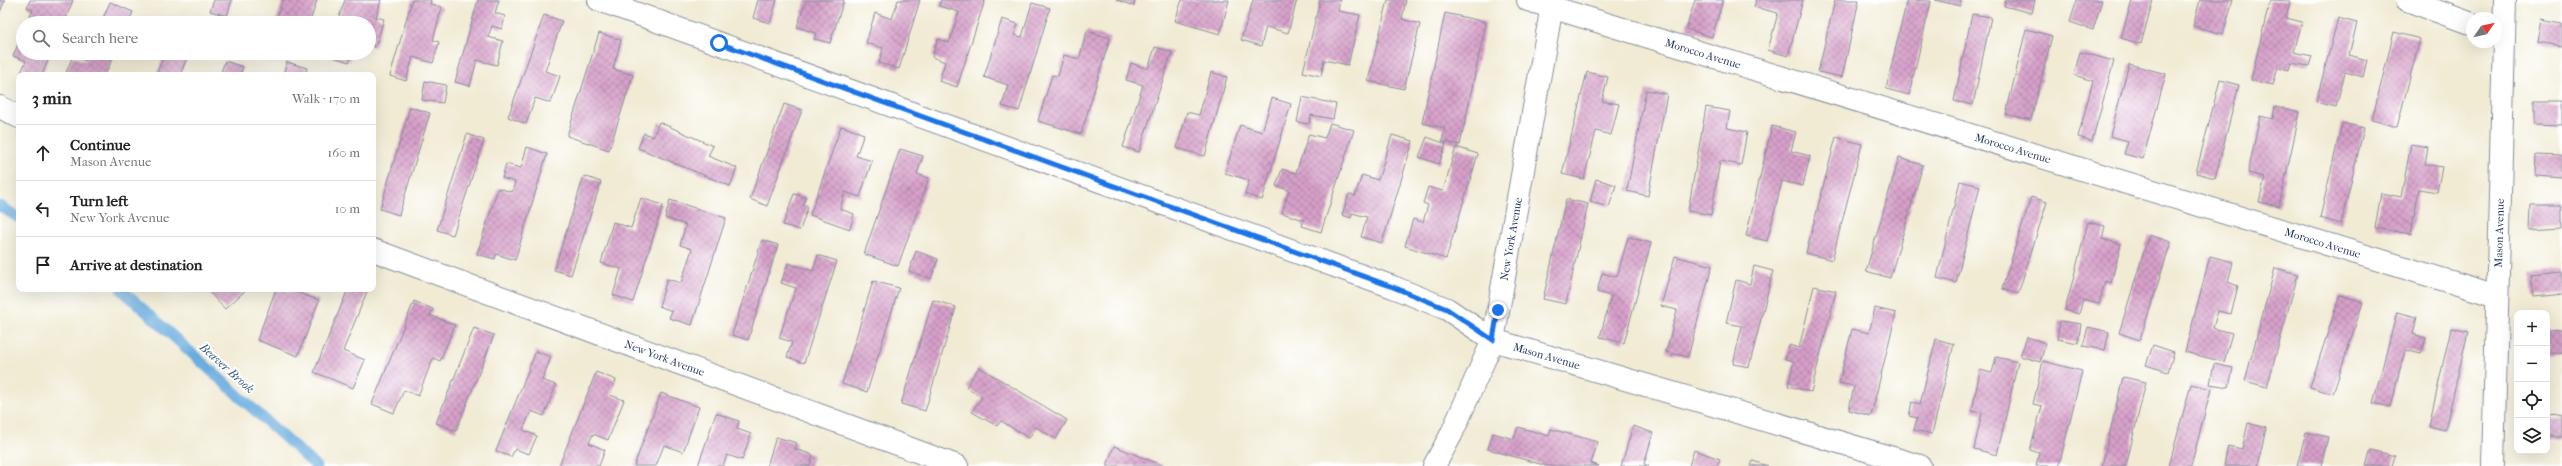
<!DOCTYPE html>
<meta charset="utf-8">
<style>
:root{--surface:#fff;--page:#f6f6f6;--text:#202124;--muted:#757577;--line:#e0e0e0}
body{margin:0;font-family:"IM FELL French Canon",serif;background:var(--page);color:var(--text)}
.controls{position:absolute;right:12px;bottom:12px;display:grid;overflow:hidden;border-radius:8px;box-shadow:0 4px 16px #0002}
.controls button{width:36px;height:36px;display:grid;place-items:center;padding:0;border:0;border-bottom:1px solid var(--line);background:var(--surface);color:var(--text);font:20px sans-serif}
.compass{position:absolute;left:2466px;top:12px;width:36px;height:36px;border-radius:50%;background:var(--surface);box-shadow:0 4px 16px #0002;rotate:56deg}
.stop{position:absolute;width:12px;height:12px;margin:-9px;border:3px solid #1a73e8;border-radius:50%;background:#fff}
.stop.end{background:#1a73e8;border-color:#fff;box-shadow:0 1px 4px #0008}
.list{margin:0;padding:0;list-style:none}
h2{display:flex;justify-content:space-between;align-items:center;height:52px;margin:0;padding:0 16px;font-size:17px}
h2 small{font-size:13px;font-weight:400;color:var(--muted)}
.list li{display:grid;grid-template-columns:26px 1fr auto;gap:12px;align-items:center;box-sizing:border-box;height:56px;padding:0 16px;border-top:1px solid var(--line)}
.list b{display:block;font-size:15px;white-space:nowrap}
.list p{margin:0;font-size:13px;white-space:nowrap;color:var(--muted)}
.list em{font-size:13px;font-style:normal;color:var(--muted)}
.icon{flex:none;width:22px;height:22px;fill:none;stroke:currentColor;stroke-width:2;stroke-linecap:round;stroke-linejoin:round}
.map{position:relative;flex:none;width:2562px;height:466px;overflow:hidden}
.search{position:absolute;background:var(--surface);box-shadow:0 4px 16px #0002;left:16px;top:16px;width:360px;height:44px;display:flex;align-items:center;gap:10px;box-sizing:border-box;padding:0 14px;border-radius:22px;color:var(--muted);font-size:15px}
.panel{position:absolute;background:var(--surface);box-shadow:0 4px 16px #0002;left:16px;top:72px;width:360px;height:220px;border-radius:8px}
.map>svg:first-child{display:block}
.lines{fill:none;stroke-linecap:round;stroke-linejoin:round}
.stream{stroke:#69acde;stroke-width:11}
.building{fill:url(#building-cross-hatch)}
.minor-casing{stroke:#868d99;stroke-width:24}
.minor{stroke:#fff;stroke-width:22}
.route{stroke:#1a73e8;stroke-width:5}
.labels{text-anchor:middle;stroke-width:4;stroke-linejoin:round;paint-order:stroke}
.street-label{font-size:11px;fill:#1b2f5e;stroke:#fff}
.water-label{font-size:12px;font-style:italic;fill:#365b8b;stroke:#fff}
</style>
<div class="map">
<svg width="2562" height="466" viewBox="0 0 2562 466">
<defs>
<pattern id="building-cross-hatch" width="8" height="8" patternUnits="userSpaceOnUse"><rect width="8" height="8" fill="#d7a0c9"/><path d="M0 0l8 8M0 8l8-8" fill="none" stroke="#ae83a6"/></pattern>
</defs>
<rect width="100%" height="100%" fill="#fff"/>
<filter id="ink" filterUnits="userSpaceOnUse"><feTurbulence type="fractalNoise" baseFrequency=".025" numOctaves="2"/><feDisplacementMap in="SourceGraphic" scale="8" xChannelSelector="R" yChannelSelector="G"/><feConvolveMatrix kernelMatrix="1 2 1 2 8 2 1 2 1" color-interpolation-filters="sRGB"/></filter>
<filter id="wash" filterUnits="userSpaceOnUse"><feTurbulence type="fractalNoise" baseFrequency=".012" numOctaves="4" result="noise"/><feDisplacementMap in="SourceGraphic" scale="16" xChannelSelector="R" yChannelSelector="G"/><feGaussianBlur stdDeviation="0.9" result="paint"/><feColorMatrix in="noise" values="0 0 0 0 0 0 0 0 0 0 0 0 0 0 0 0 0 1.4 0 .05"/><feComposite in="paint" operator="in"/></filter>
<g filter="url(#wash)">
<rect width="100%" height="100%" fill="#f1ebd4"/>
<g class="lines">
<path class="stream" d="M0 206 19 218
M121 289 316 466"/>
</g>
<g id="blocks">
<path class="building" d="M0 0H5L0 12Z
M30 0H73L64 23H27L33 10 27 7Z
M214 0H232L227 16 210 11Z
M283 0H317L310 22 294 18 293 23H275Z
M345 0H381L376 17 384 19 375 47 369 45V23H337Z
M412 0H431L430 4 442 7 433 40 439 42 433 63 413 57 406 81 390 76Z
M478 0H499L495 13 505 16 502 29 492 26 488 37 503 41 497 65 477 60 470 86 455 82Z
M758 0H777L770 23 753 18Z
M806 0H844L830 43 814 39 816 33 797 27Z
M898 0H920L899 69 879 63 883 48 866 43 875 13 892 19Z
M941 0H985L957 87 939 81 945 62 932 57 938 39 949 43 959 12 939 6Z
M1116 0H1135L1134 6Z
M1182 0H1229L1220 34 1175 21Z
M1253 0H1297L1288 33 1266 27 1261 46 1241 40Z
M1320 0H1340L1338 11 1360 15 1348 65 1324 60 1321 76 1303 72Z
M1388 0H1406L1402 19 1420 24 1404 89 1368 81Z
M1695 0H1723L1712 37 1686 29Z
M1756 0H1803L1788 56 1768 50 1778 13 1754 7Z
M1835 0H1859L1842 77 1818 72Z
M1907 0 1931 1 1909 95 1886 89Z
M1935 0H1961L1960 6Z
M2006 0H2035L2032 13 2004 6Z
M2077 0H2102L2093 30 2070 22Z
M2132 0H2153L2141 44 2121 38Z
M2200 0H2233L2223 34 2193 26Z
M2270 0 2290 1 2286 18 2302 22 2294 52 2312 56 2309 66 2291 63 2289 70 2278 67 2273 85 2251 80Z
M110 2 133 12 128 23H101Z
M1032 3 1050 8 1019 111 1002 106 1008 85 984 77 1002 19 1018 24 1014 35 1022 37Z
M1445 13 1486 22 1460 145 1442 141 1445 128 1422 123Z
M1972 14 1991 17 1973 105 1954 101Z
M544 15 562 21 545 71 560 76 551 103 535 98 526 124 508 117Z
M2338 18 2357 23 2349 55 2367 60 2363 77 2345 72 2336 107 2316 102Z
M2541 19 2562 23V46L2537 42Z
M2026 29 2052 36 2031 120 2006 114Z
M1087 31 1110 38 1081 134 1038 121 1052 75 1058 76 1064 55 1079 59Z
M2394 32 2420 39 2397 127 2372 120Z
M23 33V53H51L42 75H20L26 61 13 56Z
M599 33 621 40 613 69 633 75 609 150 567 136Z
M1155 47 1172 52 1139 152 1123 147 1143 85 1126 80 1131 63 1148 69Z
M2080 52 2114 61 2092 141 2078 137 2093 81 2074 75Z
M88 53H115L105 75H65L73 56 85 61Z
M165 53H189L180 75H156Z
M328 53H352L349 62 327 55Z
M225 61 243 67 240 75H220Z
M287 62 307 68 305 75H283Z
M2129 64 2166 74 2143 159 2124 154 2128 141 2110 136Z
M1211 72 1227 77 1205 156 1177 148 1187 112 1199 115Z
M1587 72 1608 77 1602 101 1619 104 1611 135 1596 131 1584 179 1562 174Z
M2220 80 2239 85 2215 178 2196 173Z
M425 81 446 85 443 103 422 100Z
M1646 90 1667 94 1648 196 1627 191Z
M1302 97 1336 104 1333 119 1311 115 1309 124 1297 122Z
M1272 98 1291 104 1262 200 1245 194 1249 180 1225 173 1240 125 1262 132Z
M2534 102H2562V125L2534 124Z
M784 104 802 110 767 206 750 199Z
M2275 106 2300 112 2279 206 2259 202 2265 177 2248 173 2260 116 2273 119Z
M410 107 430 113 399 215 380 209Z
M1706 107 1730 111 1727 128 1747 132 1741 165 1720 161 1711 215 1688 211Z
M659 122 713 146 708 156 737 168 730 186 638 148 644 133 653 137Z
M1330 123 1354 130 1321 232 1302 226 1304 220 1282 213 1289 190 1276 186 1282 169 1296 173 1309 134 1325 138Z
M2342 123 2364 128 2341 224 2320 218Z
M841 126 864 134 856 156 872 161 860 197 845 192 840 209 854 214 850 229 810 215Z
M1772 126 1796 132 1791 151 1810 156 1803 186 1782 181 1767 241 1746 236Z
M467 134 484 140 453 235 437 230Z
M1392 135 1413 141 1382 243 1361 237 1367 217 1352 213 1351 218 1342 215 1349 194 1355 196 1362 175 1378 180Z
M1427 137 1446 144 1439 164 1419 157Z
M1836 137 1862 144 1832 260 1806 253Z
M2411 144 2428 147 2425 164 2442 167 2437 192 2419 189 2411 234 2375 228 2381 193 2401 197Z
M527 147 547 154 515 260 496 254 495 259 477 254 498 188 512 192 515 182 502 178 506 164 521 168Z
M1456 147 1478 154 1446 259 1405 246 1413 219 1423 222 1428 205 1423 203 1428 187 1443 191Z
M900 149 923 156 917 174 929 178 898 266 864 254Z
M2536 155 2562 156V178L2535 176Z
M1899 158 1923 165 1890 278 1866 271Z
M584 176 601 182 571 275 554 270Z
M1596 179 1616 185 1609 207 1590 202Z
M1960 181 1980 186 1956 283 1937 278Z
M794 194 806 197 803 205 808 207 800 230 783 225Z
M2031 197 2047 202 2018 294 2002 289Z
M641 198 663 205 633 302 613 295 621 269 601 263 613 222 631 228Z
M1566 199 1588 204 1566 304 1543 299Z
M670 200 726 218 692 325 669 318 672 311 659 306 667 279 681 283 692 249 680 245 686 225 665 218Z
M2530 205H2562V228L2529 230Z
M2088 222 2105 226 2102 239 2121 244 2111 283 2105 281 2099 304 2083 300 2079 314 2065 310Z
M2149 235 2171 242 2140 340 2119 333Z
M1628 237 1651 243 1624 343 1600 337 1611 296 1597 292 1602 273 1617 277Z
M762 240 778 245 748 340 732 335Z
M916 251 938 259 931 279 909 271Z
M818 255 837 261 804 363 787 357 792 342 779 338 796 288 781 283 788 263 813 271Z
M1675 256 1712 266 1688 357 1666 352 1677 310 1661 306Z
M2210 256 2233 262 2228 282 2238 286 2231 314 2218 311 2213 328 2232 333 2224 362 2185 352Z
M1754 266 1773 271 1749 367 1733 364 1742 326 1726 323 1736 280 1750 284Z
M2275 268 2298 274 2267 387 2245 381Z
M2562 272V294L2534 297 2531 275Z
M873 281 899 288 867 392 842 384Z
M1814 286 1836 291 1811 392 1788 386 1794 361 1785 359 1789 345 1799 348Z
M206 289H247L225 309Z
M276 289H300L298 293 319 300 298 356 257 340Z
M348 289H368L343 351 365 360 353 388 314 372Z
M2340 295 2363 302 2333 394 2310 387Z
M933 300 956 307 925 411 901 404Z
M414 301 433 309 430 315 455 325 440 361 433 358 418 396 404 390 394 413 372 404Z
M1875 308 1896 313 1871 416 1849 410 1854 386 1839 383 1852 329 1869 333Z
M2397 312 2417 317 2413 334 2426 338 2421 354 2405 350 2390 407 2373 403Z
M2060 321 2081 324 2078 343 2057 339Z
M2088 327 2109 332 2105 350 2083 346Z
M474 328 494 335 456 431 436 423Z
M2451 328 2468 332 2445 430 2429 426Z
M2562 330V352L2547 354V331Z
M2027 337 2046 343 2040 362 2020 356Z
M1936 339 1954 344 1932 434 1914 430 1917 418 1909 416 1912 402 1920 404Z
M2153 345 2174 352 2168 372 2146 365Z
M536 351 551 357 542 380 556 385 544 416 531 411 523 430 537 436 529 454 515 449 511 457 496 451Z
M1996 357 2018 362 1997 455 1974 449 1982 413 1972 411 1980 370 1992 373Z
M2043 361 2082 371 2059 466H2036L2039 453 2030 450 2042 406 2033 404Z
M2214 364 2233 368 2229 387 2210 384Z
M979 367 1067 420 1056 439 1036 427 1029 438 1001 421 997 426 972 412 982 397 966 387Z
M596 372 616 380 610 395 624 400 608 440 593 434 589 443 605 450 599 466H559Z
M2123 377 2146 382 2126 466H2102Z
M2191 384 2211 389 2191 466H2169Z
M661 393 699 407 683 452 664 445 656 466H634Z
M716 413 739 421 737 429 751 434 742 460 727 455 723 466H698Z
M2562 416V437H2547V417Z
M2248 423 2266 428 2258 466H2224L2228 446 2242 449Z
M1633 426 1653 433 1644 464 1649 466H1621Z
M1518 427 1549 436 1551 429 1598 442 1591 463 1599 466H1547L1488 449 1493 433 1514 439Z
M2306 432 2328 437 2321 466H2297Z
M776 437 797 443 795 449 813 455 810 466H767Z
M1114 446 1164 466H1107Z
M1694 450 1720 459 1717 466H1689Z
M2371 450 2395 456 2392 466H2366Z
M1753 461 1768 466H1751Z"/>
</g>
</g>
<g filter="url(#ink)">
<use href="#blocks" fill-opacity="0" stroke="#868d99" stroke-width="1"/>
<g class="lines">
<g class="minor-casing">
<g id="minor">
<path id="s1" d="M599 0 1393 287 1447 309 1493 340 1920 466"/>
<path id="s2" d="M1528 0 2497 296"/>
<path d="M2407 0 2472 24"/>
<path d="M0 107 19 117"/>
<path id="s3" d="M373 250 957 466"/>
<path id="s4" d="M1434 466 1451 435 1493 340 1553 0"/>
<path id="s5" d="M2493 466 2505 0"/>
</g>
</g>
<use href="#minor" class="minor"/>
</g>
</g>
<g class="lines" filter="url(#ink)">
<path class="route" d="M719 43 1393 287 1447 309 1493 340 1498 310"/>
</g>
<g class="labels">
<g class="street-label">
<text dy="4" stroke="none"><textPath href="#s2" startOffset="183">Morocco Avenue</textPath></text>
<text dy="4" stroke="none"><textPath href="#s2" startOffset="507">Morocco Avenue</textPath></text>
<text dy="4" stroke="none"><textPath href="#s5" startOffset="233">Mason Avenue</textPath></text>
<text dy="4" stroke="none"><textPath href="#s4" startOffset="242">New York Avenue</textPath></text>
<text dy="4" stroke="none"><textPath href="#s2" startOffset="831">Morocco Avenue</textPath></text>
<text dy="4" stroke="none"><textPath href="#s1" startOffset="1014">Mason Avenue</textPath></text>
<text dy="4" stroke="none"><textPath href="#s3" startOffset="311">New York Avenue</textPath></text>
</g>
<g class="water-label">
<text transform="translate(227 368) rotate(42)" y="4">Beaver Brook</text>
</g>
</g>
</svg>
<div class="controls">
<button>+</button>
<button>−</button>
<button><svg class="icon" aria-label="locate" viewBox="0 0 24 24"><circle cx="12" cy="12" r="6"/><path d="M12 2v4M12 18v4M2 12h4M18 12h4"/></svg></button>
<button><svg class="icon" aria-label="layers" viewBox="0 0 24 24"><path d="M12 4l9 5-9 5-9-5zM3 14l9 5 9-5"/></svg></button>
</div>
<svg class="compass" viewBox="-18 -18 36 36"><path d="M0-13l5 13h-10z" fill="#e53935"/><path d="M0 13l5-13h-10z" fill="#757577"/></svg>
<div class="stop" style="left:719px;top:43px"></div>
<div class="stop end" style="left:1498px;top:310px"></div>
<div class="search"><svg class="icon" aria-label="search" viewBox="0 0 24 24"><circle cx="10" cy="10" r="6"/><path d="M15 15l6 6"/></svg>Search here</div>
<section class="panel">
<h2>3 min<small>Walk · 170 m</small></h2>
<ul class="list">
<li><svg class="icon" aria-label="ahead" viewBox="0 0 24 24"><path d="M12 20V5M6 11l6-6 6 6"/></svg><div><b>Continue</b><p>Mason Avenue</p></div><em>160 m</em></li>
<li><svg class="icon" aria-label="left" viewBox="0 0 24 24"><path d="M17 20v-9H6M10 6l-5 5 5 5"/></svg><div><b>Turn left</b><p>New York Avenue</p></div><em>10 m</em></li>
<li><svg class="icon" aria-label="arrive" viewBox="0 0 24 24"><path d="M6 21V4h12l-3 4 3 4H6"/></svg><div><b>Arrive at destination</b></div></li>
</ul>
</section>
</div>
